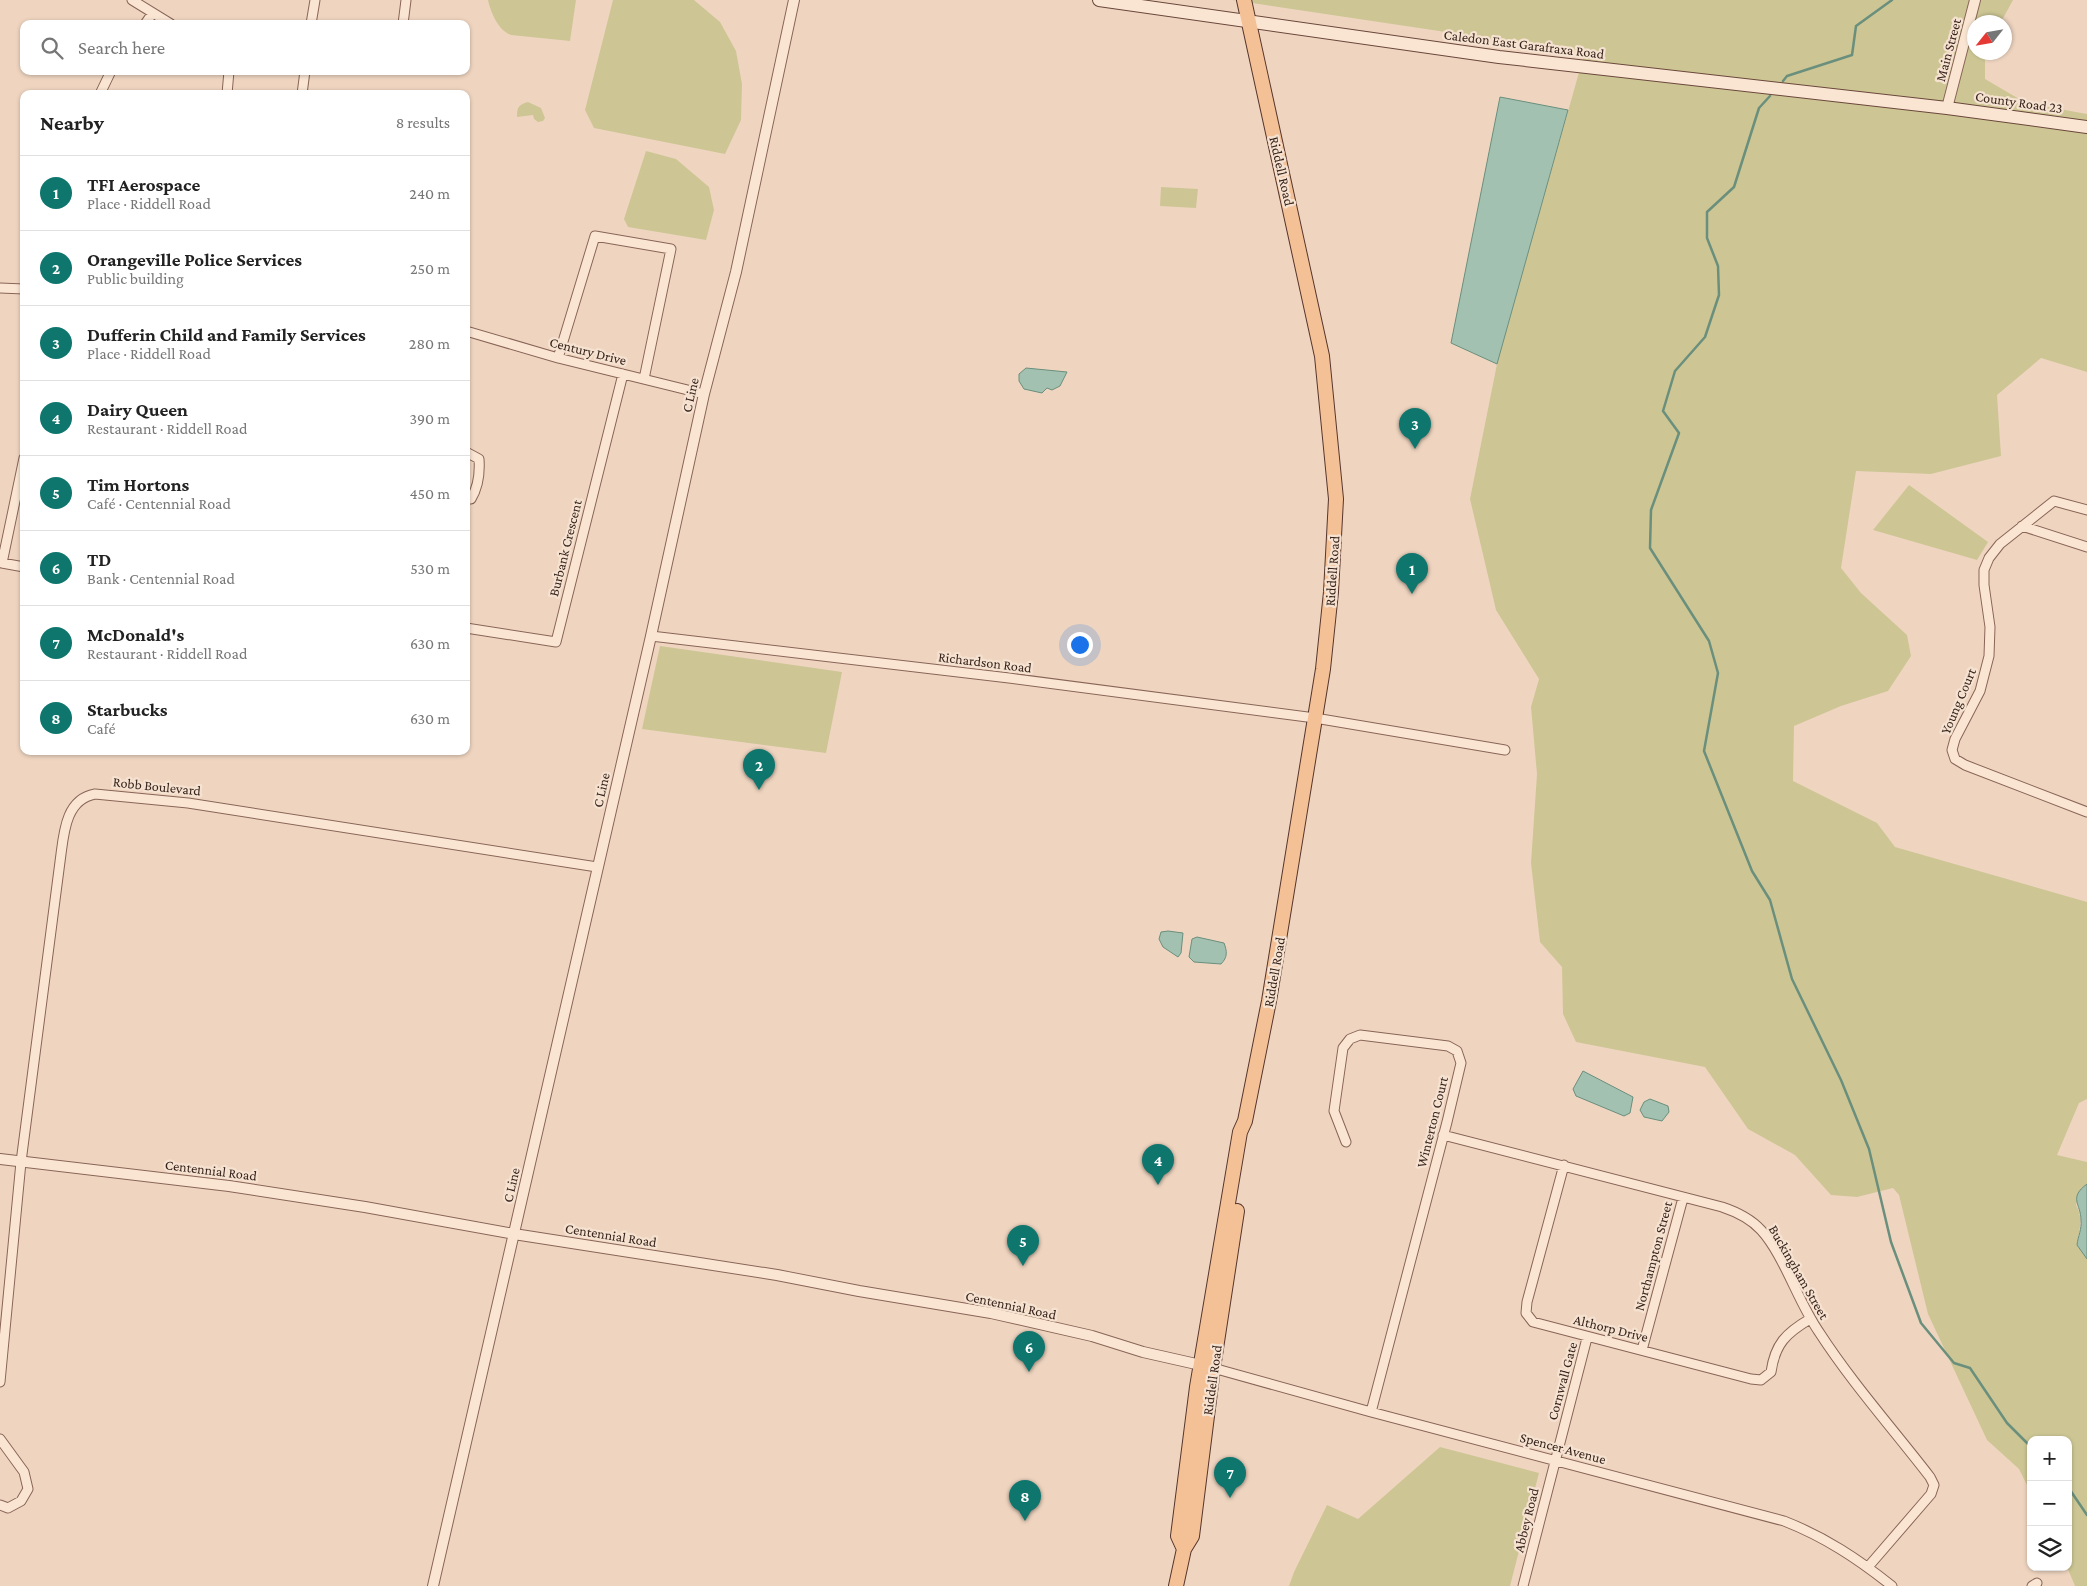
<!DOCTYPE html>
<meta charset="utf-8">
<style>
:root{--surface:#fff;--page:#f2f2f2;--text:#222;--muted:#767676;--line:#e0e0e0;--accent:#0f766e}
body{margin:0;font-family:"Crimson Pro",serif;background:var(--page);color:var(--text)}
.controls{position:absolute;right:15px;bottom:15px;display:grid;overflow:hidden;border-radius:10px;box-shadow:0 1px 4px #0004}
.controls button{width:45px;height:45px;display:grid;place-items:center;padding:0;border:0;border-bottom:1px solid var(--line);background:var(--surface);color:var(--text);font:25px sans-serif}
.compass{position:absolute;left:1967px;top:15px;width:45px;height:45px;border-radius:50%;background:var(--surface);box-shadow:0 1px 4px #0004;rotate:239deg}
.you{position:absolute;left:1079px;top:644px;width:18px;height:18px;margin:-12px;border:4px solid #fff;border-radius:50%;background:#1a73e8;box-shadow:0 0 0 8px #1a73e833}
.badge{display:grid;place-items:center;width:32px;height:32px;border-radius:50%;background:var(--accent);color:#fff;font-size:16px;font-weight:700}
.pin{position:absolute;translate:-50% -41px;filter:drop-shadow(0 1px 2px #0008)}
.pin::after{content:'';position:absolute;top:26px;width:18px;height:15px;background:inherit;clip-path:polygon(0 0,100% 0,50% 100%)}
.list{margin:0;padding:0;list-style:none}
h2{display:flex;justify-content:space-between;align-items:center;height:65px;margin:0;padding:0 20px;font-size:21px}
h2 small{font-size:16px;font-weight:400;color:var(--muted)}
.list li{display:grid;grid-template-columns:32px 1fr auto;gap:15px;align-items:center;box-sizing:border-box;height:75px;padding:0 20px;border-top:1px solid var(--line)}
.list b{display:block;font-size:19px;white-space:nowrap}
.list p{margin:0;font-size:16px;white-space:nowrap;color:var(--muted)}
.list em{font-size:16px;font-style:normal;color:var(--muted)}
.icon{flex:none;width:28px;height:28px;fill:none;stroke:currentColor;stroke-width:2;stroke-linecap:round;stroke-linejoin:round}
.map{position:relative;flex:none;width:2087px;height:1586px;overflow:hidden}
.search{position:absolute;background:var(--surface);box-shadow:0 1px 4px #0004;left:20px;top:20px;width:450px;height:55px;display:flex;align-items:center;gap:12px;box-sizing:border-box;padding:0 18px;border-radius:10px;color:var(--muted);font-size:19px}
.panel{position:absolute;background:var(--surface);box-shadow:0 1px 4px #0004;left:20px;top:90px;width:450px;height:665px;border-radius:10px}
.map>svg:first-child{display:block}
.green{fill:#cdc694}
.water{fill:#a3c1b1;stroke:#6a8f7d}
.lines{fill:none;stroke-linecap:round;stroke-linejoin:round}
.stream{stroke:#6a8f7d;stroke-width:2.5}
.minor-casing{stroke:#896557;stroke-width:11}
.tertiary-casing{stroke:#896557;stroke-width:12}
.secondary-casing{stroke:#6a473b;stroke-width:14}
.primary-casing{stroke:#56352c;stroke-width:16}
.minor{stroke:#fae5d3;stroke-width:9}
.tertiary{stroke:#fae5d3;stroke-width:10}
.secondary{stroke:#fae5d3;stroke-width:12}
.primary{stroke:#f4c096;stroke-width:14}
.labels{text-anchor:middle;stroke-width:4.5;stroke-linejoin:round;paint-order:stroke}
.street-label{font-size:14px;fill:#38231c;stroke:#f6e2d0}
</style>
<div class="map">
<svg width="2087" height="1586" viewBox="0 0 2087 1586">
<rect width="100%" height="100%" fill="#efd5c0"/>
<path class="green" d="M488 0H576L570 41 511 35C498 30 491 13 488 0Z
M613 0H694L720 22 736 51 742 84 741 120 725 154 594 128 585 110Z
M1232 0H2013L2001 22H1974V52L1985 53V79L2026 103 2087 114V372L2041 358 1997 395 2001 456 1931 474 1856 471 1841 568 1861 593 1907 635 1911 656 1888 691 1841 706 1794 726 1793 781 1877 823 1895 847 2087 902V1099L2079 1103 2057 1155 2087 1162V1184L2082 1188 2076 1205C2084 1219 2079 1229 2077 1245L2087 1259V1586H2075L2067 1567H2068V1440H2031V1493L2019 1469 1987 1440 1928 1314 1899 1195 1893 1188 1857 1197 1831 1195 1795 1155 1748 1129 1705 1067 1576 1042 1563 1014 1562 967 1540 942 1531 863 1537 774 1531 707 1539 679 1496 610 1470 499 1497 364 1585 51 1532 45Z
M528 102 541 108 545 118 543 121 538 122 534 119 533 115 517 117C517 107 518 105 528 102Z
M646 151 676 159 709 187 714 210 706 240 628 227 624 219Z
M1161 187 1198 189 1196 208 1160 206Z
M1909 485 1988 542 1977 560 1873 530Z
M660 646 842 672 826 753 642 729Z
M1440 1447 1539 1473 1510 1586H1289L1294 1572 1327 1505 1358 1519Z"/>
<path class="water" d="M1500 97 1568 110 1497 364 1451 343Z
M1026 368 1067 372 1060 386 1052 390 1047 388 1042 393 1024 389 1019 381V374Z
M1168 931 1183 933 1181 953 1178 957 1163 947 1159 939 1161 932Z
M1197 937 1224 943C1227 951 1228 957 1221 964L1194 962 1189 957 1192 939Z
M1583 1071 1633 1097 1630 1113 1624 1116 1576 1096 1573 1089Z
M1650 1099 1668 1106 1669 1112 1662 1121 1644 1117 1640 1110 1644 1102Z
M2087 1184V1259L2077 1245C2078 1236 2082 1229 2081 1220 2081 1204 2068 1198 2087 1184Z"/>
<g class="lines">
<path class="stream" d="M1783 81 1787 76 1852 55 1856 26 1892 0
M1770 96 1759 108 1734 187 1707 212V238L1718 266 1719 295 1705 337 1675 371 1663 411 1679 433 1651 510 1650 548 1709 641 1718 673 1704 751 1752 871 1770 900 1792 979 1841 1080 1869 1149 1891 1242 1921 1323 1954 1363 1970 1368 2007 1423 2031 1447
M2068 1487 2087 1515"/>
<g class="minor-casing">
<path id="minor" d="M132 0 171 24
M145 24 152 14
M311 24 315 0
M403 24 406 0
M100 94 111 71
M227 94 229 71
M302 94 305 71
M0 288 24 289
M466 331 558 358 704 394
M558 358 595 236 671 249 644 379
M466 452 479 459C480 473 479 486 471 499H466
M24 458 2 563 24 567
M2087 510 2054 501 2000 544 1989 558 1984 570V585L1990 627 1989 656 1980 691 1955 739 1952 750 1955 759 1965 765 2087 812
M2022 526 2087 547
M466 628 556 642 623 374
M651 636 1009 678 1315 718 1505 750
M1443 1135 1722 1207C1737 1212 1750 1218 1761 1230 1784 1255 1798 1302 1819 1332 1852 1383 1893 1429 1930 1477L1934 1485 1931 1494 1868 1567
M1346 1142 1334 1111 1343 1048 1350 1039 1360 1035 1448 1046 1457 1051 1461 1063 1447 1122 1371 1412
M1564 1165 1527 1302 1526 1313 1533 1322 1751 1379 1761 1380 1771 1372C1775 1344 1786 1333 1810 1319
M1642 1350 1683 1198
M1213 1368 1371 1412 1784 1521C1825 1537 1858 1559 1892 1586
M0 1382 21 1162 61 854C64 830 67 799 95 794L188 803 597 867
M0 1439 24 1472 28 1489 21 1501 8 1508 0 1505
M1523 1586 1587 1338
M2032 1586 2037 1583"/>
</g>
<g class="tertiary-casing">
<path id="tertiary" d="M1947 108 1975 0
M0 1159 229 1186 365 1207 514 1234 777 1275 859 1291 991 1313 1092 1336 1143 1352 1205 1366
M433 1586 651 636 704 394 736 272 794 0"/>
</g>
<g class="secondary-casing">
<path id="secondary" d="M1099 0 1499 57 1947 108 2087 127"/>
</g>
<g class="primary-casing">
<path id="primary" d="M1184 1549 1178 1536 1197 1387 1240 1132 1245 1121 1269 1001 1323 669 1331 592 1336 499 1322 356 1244 0
M1176 1586 1184 1549 1192 1536 1213 1368 1237 1211"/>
</g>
<use href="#minor" class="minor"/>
<use href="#tertiary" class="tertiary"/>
<use href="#secondary" class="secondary"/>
<use href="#primary" class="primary"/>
</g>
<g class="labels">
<g class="street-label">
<text transform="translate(1524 44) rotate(7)" y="5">Caledon East Garafraxa Road</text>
<text transform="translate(1948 50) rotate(-75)" y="5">Main Street</text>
<text transform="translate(2019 102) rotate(8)" y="5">County Road 23</text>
<text transform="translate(1282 171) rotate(77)" y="5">Riddell Road</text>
<text transform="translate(588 351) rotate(14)" y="5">Century Drive</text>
<text transform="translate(690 395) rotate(-77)" y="5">C Line</text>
<text transform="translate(565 548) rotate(-76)" y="5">Burbank Crescent</text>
<text transform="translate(1332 571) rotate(-86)" y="5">Riddell Road</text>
<text transform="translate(985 662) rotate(7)" y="5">Richardson Road</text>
<text transform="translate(1958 701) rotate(-67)" y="5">Young Court</text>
<text transform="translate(157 786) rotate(6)" y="5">Robb Boulevard</text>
<text transform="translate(601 790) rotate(-77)" y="5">C Line</text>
<text transform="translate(1274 972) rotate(-80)" y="5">Riddell Road</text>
<text transform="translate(1432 1122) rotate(-76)" y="5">Winterton Court</text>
<text transform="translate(211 1170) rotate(7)" y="5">Centennial Road</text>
<text transform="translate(511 1185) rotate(-77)" y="5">C Line</text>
<text transform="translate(611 1235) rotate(9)" y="5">Centennial Road</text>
<text transform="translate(1653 1256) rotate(-75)" y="5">Northampton Street</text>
<text transform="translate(1799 1272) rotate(60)" y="5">Buckingham Street</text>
<text transform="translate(1011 1305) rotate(12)" y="5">Centennial Road</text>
<text transform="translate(1611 1328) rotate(14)" y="5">Althorp Drive</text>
<text transform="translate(1212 1380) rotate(-82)" y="5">Riddell Road</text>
<text transform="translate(1562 1381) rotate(-75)" y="5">Cornwall Gate</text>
<text transform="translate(1563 1448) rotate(15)" y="5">Spencer Avenue</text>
<text transform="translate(1526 1520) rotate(-76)" y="5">Abbey Road</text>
</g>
</g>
</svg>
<div class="controls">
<button>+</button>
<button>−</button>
<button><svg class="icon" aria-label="layers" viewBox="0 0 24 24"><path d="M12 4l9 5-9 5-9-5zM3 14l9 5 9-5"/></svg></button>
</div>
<svg class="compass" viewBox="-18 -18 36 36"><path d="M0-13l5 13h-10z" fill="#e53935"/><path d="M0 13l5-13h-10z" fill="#767676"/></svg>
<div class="you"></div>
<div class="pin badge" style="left:1412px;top:594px">1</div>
<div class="pin badge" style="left:759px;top:790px">2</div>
<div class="pin badge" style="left:1415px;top:449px">3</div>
<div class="pin badge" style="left:1158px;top:1185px">4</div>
<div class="pin badge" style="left:1023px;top:1266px">5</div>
<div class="pin badge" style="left:1029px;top:1372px">6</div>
<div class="pin badge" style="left:1230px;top:1498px">7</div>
<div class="pin badge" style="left:1025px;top:1521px">8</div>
<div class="search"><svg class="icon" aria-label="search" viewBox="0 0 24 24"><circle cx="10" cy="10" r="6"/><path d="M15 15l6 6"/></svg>Search here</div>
<section class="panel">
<h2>Nearby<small>8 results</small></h2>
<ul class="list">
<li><span class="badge">1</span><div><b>TFI Aerospace</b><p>Place · Riddell Road</p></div><em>240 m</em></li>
<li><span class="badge">2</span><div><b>Orangeville Police Services</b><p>Public building</p></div><em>250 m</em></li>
<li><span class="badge">3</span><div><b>Dufferin Child and Family Services</b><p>Place · Riddell Road</p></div><em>280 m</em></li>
<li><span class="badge">4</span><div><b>Dairy Queen</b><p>Restaurant · Riddell Road</p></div><em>390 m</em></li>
<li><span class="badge">5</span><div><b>Tim Hortons</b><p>Café · Centennial Road</p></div><em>450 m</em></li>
<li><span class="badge">6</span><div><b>TD</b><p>Bank · Centennial Road</p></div><em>530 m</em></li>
<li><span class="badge">7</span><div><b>McDonald's</b><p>Restaurant · Riddell Road</p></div><em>630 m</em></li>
<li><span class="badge">8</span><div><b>Starbucks</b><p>Café</p></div><em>630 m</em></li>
</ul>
</section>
</div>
